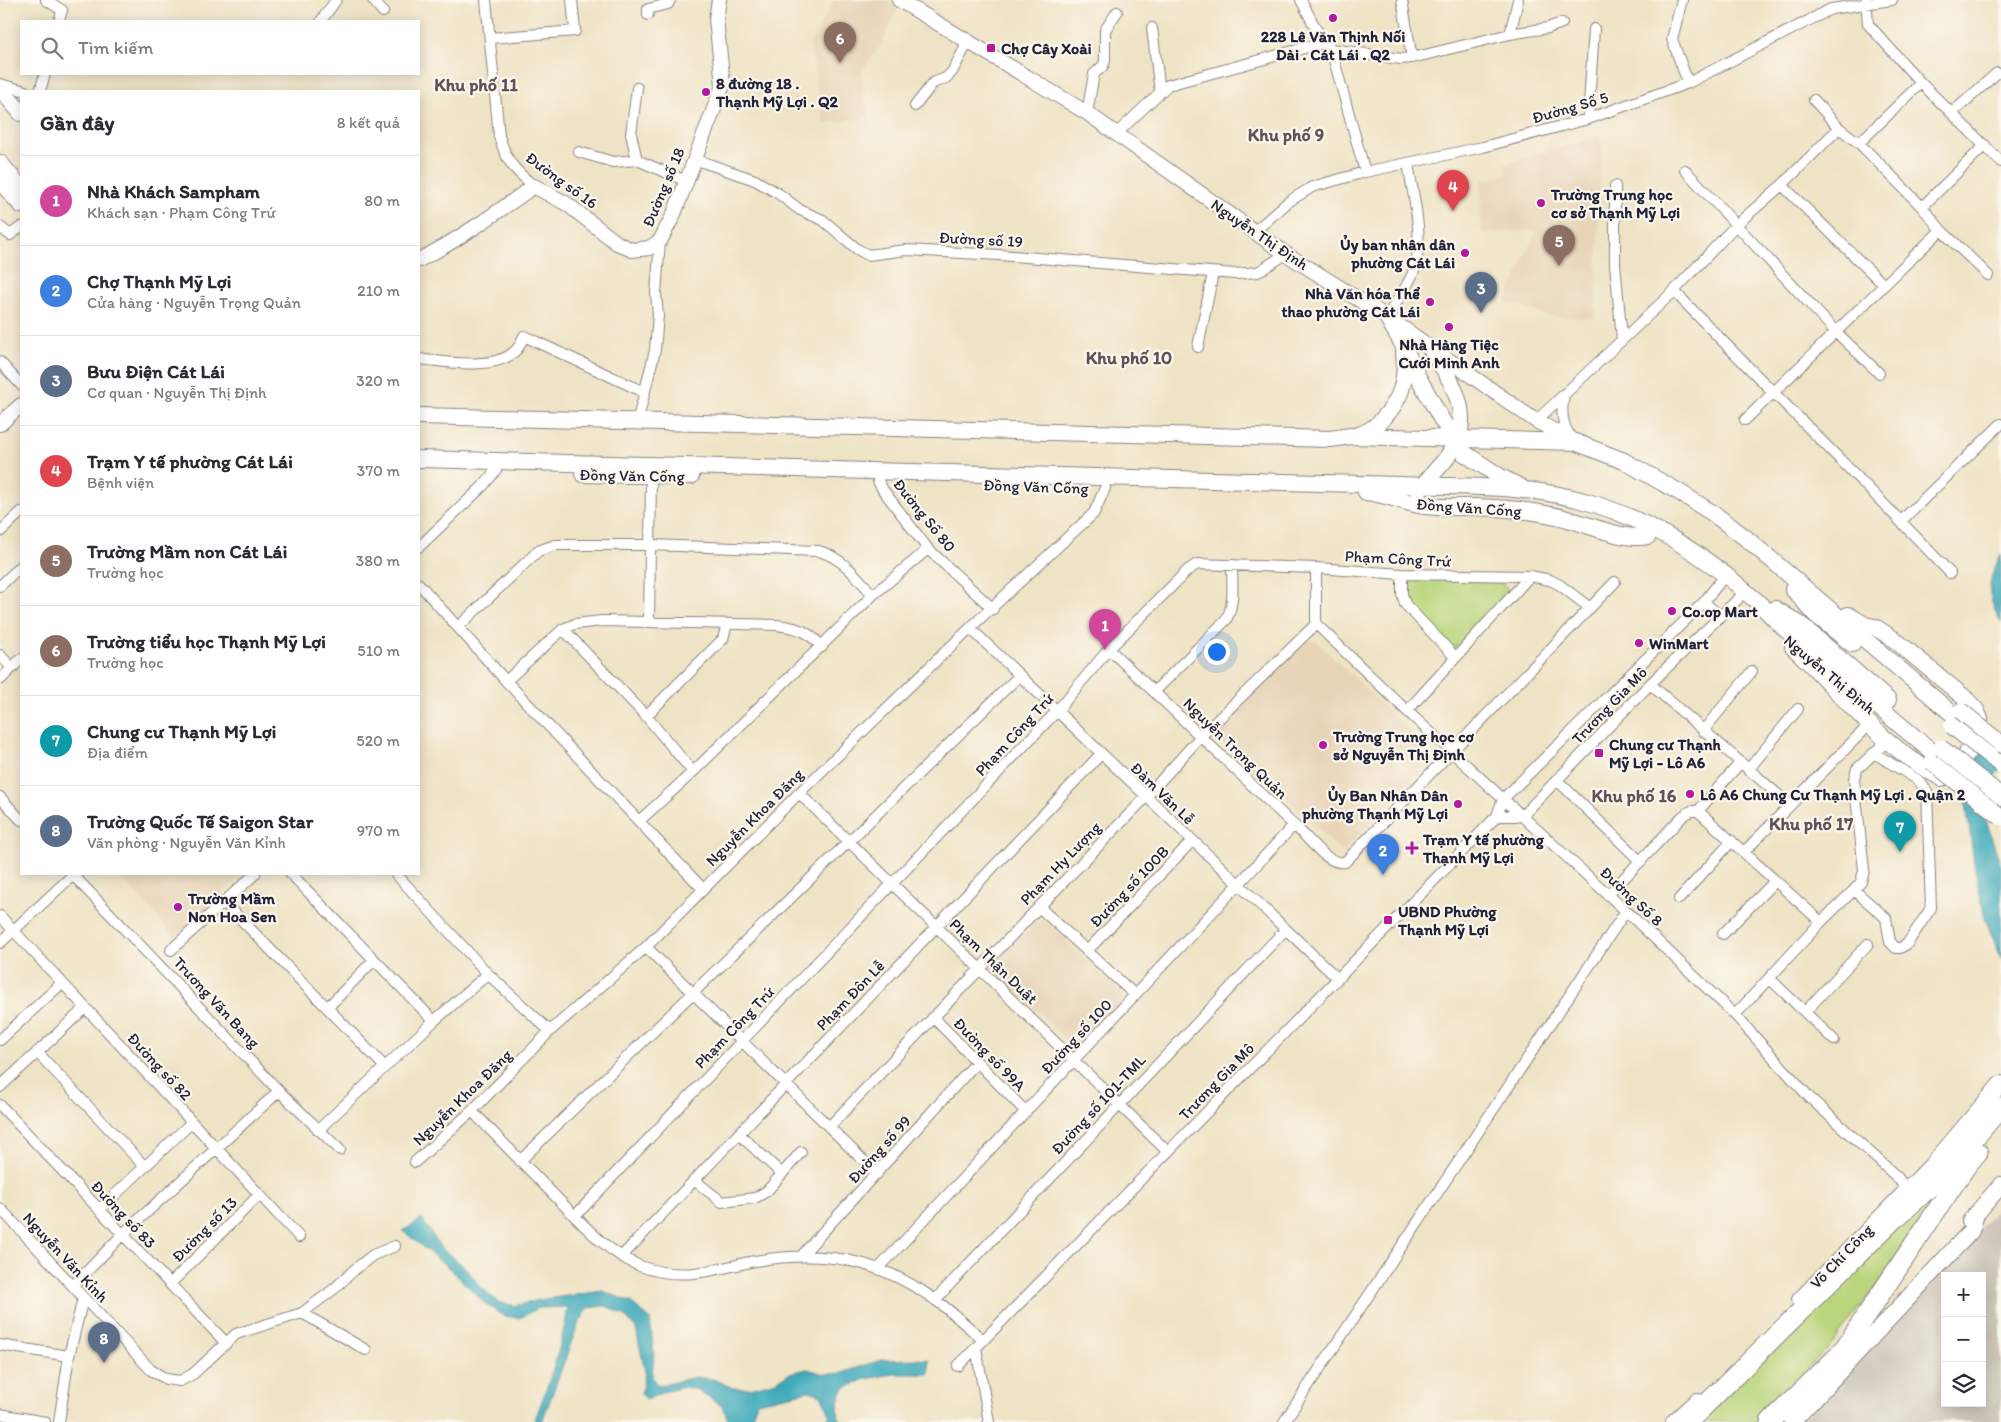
<!DOCTYPE html>
<html lang="vi">
<meta charset="utf-8">
<style>
:root{--surface:#fff;--page:#f7f7f7;--text:#2b2b33;--muted:#7c7c81;--line:#e1e1e2;--accent:#111827}
body{margin:0;font-family:Itim,sans-serif;background:var(--page);color:var(--text)}
.controls{position:absolute;right:15px;bottom:15px;display:grid;overflow:hidden;border-radius:0px;box-shadow:0 2px 12px #0003}
.controls button{width:45px;height:45px;display:grid;place-items:center;padding:0;border:0;border-bottom:1px solid var(--line);background:var(--surface);color:var(--text);font:25px sans-serif}
.you{position:absolute;left:1216px;top:651px;width:18px;height:18px;margin:-12px;border:4px solid #fff;border-radius:50%;background:#1a73e8;box-shadow:0 0 0 8px #1a73e833}
.badge{display:grid;place-items:center;width:32px;height:32px;border-radius:50%;background:var(--accent);color:#fff;font-size:16px;font-weight:700}
.pin{position:absolute;translate:-50% -41px;filter:drop-shadow(0 1px 2px #0008)}
.pin::after{content:'';position:absolute;top:26px;width:18px;height:15px;background:inherit;clip-path:polygon(0 0,100% 0,50% 100%)}
.list{margin:0;padding:0;list-style:none}
h2{display:flex;justify-content:space-between;align-items:center;height:65px;margin:0;padding:0 20px;font-size:21px}
h2 small{font-size:16px;font-weight:400;color:var(--muted)}
.list li{display:grid;grid-template-columns:32px 1fr auto;gap:15px;align-items:center;box-sizing:border-box;height:90px;padding:0 20px;border-top:1px solid var(--line)}
.list b{display:block;font-size:19px;white-space:nowrap}
.list p{margin:0;font-size:16px;white-space:nowrap;color:var(--muted)}
.list em{font-size:16px;font-style:normal;color:var(--muted)}
.icon{flex:none;width:28px;height:28px;fill:none;stroke:currentColor;stroke-width:2;stroke-linecap:round;stroke-linejoin:round}
.map{position:relative;flex:none;width:2001px;height:1422px;overflow:hidden}
.search{position:absolute;background:var(--surface);box-shadow:0 2px 12px #0003;left:20px;top:20px;width:400px;height:55px;display:flex;align-items:center;gap:12px;box-sizing:border-box;padding:0 18px;border-radius:0px;color:var(--muted);font-size:19px}
.panel{position:absolute;background:var(--surface);box-shadow:0 2px 12px #0003;left:20px;top:90px;width:400px;height:785px;border-radius:0px}
.map>svg:first-child{display:block}
.built{fill:#e8d4b7}
.industrial{fill:#cbc3b8;fill-rule:evenodd}
.green{fill:#bad57b;stroke:#6e7c5b}
.water{fill:#3ba9ba;stroke:#2e667a}
.lines{fill:none;stroke-linecap:round;stroke-linejoin:round}
.street-casing{stroke:#888280;stroke-width:12}
.secondary-casing{stroke:#888280;stroke-width:16}
.primary-casing{stroke:#888280;stroke-width:18}
.highway-casing{stroke:#888280;stroke-width:21}
.street{stroke:#fff;stroke-width:10}
.secondary{stroke:#fff;stroke-width:14}
.primary{stroke:#fff;stroke-width:16}
.highway{stroke:#fff;stroke-width:19}
.primary-bridge-casing{stroke:#888280;stroke-width:18;stroke-linecap:butt}
.primary-bridge{stroke:#fff;stroke-width:16}
.poi-dot{fill:#b5179e;stroke:#fbf7ec;stroke-width:2}
.labels{text-anchor:middle;stroke-width:4.5;stroke-linejoin:round;paint-order:stroke}
.poi-label{font-size:16px;font-weight:bold;fill:#22223b;stroke:#fbf7ec;text-anchor:start}
.street-label{font-size:16px;fill:#22223b;stroke:#fbf7ec}
.neighbourhood-label{font-size:18px;font-weight:bold;fill:#605257;stroke:#fbf7ec}
</style>
<div class="map">
<svg width="2001" height="1422" viewBox="0 0 2001 1422">
<rect width="100%" height="100%" fill="#fbf7ec"/>
<filter id="ink" filterUnits="userSpaceOnUse"><feTurbulence type="fractalNoise" baseFrequency=".02" numOctaves="2"/><feDisplacementMap in="SourceGraphic" scale="10" xChannelSelector="R" yChannelSelector="G"/><feConvolveMatrix kernelMatrix="1 2 1 2 8 2 1 2 1" color-interpolation-filters="sRGB"/></filter>
<filter id="wash" filterUnits="userSpaceOnUse"><feTurbulence type="fractalNoise" baseFrequency=".0096" numOctaves="4" result="noise"/><feDisplacementMap in="SourceGraphic" scale="20" xChannelSelector="R" yChannelSelector="G"/><feGaussianBlur stdDeviation="1.12" result="paint"/><feColorMatrix in="noise" values="0 0 0 0 0 0 0 0 0 0 0 0 0 0 0 0 0 1.4 0 .05"/><feComposite in="paint" operator="in"/></filter>
<g filter="url(#wash)">
<rect width="100%" height="100%" fill="#efe3c5"/>
<path class="built" d="M834 0H891L900 5 881 45 861 71 865 102 870 117 824 124 810 45Z
M1599 137 1602 144 1595 319 1549 316 1506 302 1536 230 1481 233V181L1507 174 1504 164Z
M1305 641H1316L1431 752V761L1342 852 1286 799H1277L1214 737 1215 728Z
M118 874H238L240 877 175 937Z
M1041 921 1047 922 1121 992 1123 997V1002L1085 1043 1080 1045 1071 1044 996 971 998 961 1035 922Z"/>
<path class="industrial" d="M2001 1203V1422H1801L1980 1229ZM1945 1276H1982V1403H1945Z"/>
<path class="green" d="M1415 578 1496 581C1503 584 1507 586 1509 593L1459 646 1449 647 1406 605 1407 583Z
M1942 1188 1886 1273 1831 1345 1755 1422H1692L1844 1274Z"/>
<path class="water" d="M2001 555V623C1986 594 1986 583 2001 555Z
M2001 734V765L1993 780 1984 814 2001 866V959L1984 915 1975 870 1966 804 1975 761 1986 746Z
M422 1219 441 1248 466 1268 481 1287 498 1302 515 1306 538 1300 603 1291 631 1302 650 1319 654 1353 652 1377 658 1386 696 1377 713 1379 733 1388H750L776 1381 790 1373 807 1369 825 1374 842 1373 881 1360 917 1359 929 1360V1374H894L865 1379 843 1389 838 1403 839 1422H829V1412L821 1395 809 1391 757 1402 750 1422H729L722 1406 698 1390 685 1387 663 1392 647 1400 641 1394 645 1372 636 1329 624 1315 606 1306 588 1308 577 1327 542 1422H534C548 1385 562 1347 568 1307L538 1308 520 1318 504 1316 485 1304 450 1269 403 1231Z"/>
</g>
<g filter="url(#ink)">
<g class="lines">
<g class="street-casing">
<path id="street" d="M46 0 62 10 59 21
M373 0 383 12
M486 0 499 136C507 162 513 169 534 186
M1301 0 1316 29 1331 49 1365 172
M1402 0 1412 58
M1682 0 1672 39 1688 83
M1866 0 1868 24 1921 83 2001 162
M648 15V9L668 4 670 0
M321 21 336 0
M1152 28 1160 92
M1510 34 1548 28 1562 23
M490 38 575 31 572 0
M1331 49 1401 59 1412 58 1510 34 1518 0
M0 84 25 91
M637 88 631 134 637 160 686 181
M40 91 45 74
M1814 100 1839 128 1859 143 1922 207 1941 230 1988 275
M915 106 933 83 946 78 952 72 968 42
M1087 113 1094 74 1103 66 1105 61V30L1117 12
M1952 113 1997 73
M1588 119 1594 29
M1116 134 1168 85 1327 42
M1859 143 1921 83
M579 152 613 162 637 160
M694 159 755 180 779 194 800 210 823 220 857 249 868 255 906 250 1000 255 1235 274 1258 272 1286 254
M1685 170 1836 332 1879 373
M1782 185 1884 285
M1615 186V264L1622 339
M1922 207 1985 145
M0 227 10 235 21 227
M1255 231 1288 202 1312 187 1365 172 1483 147 1588 119 1688 83 1831 9 1892 0
M1674 291C1765 386 1860 477 1950 573
M1387 317C1395 302 1409 286 1414 270 1425 237 1413 197 1408 163
M1198 347 1213 273
M419 359C444 362 498 371 516 350 520 347 521 341 524 336L644 392
M0 362 21 385
M1564 394C1561 412 1561 425 1573 440
M639 415 655 350 658 316 656 293 660 241
M1745 420 1941 230
M1536 421 1674 291 1736 225 1782 185 1839 128
M878 481 883 490 928 549 993 609
M1901 521 2001 424
M0 532 21 512
M419 547 483 486 496 470
M1402 574V594L1405 604 1455 657
M419 584 506 681 703 889
M0 586 21 566
M1704 602 1720 616
M649 622 651 477
M1316 624 1407 711 1626 911 1735 1015 1809 1097 1898 1178 1909 1194
M1316 624V568
M458 627 538 551 555 545H650L819 551C843 558 857 577 873 595
M970 628 1337 978
M563 629 646 716 693 772
M1109 649 1301 832C1313 843 1328 865 1345 862L1615 582
M0 655 12 668
M0 680 21 659
M506 681 563 629 575 624 602 621 777 625C799 628 807 630 822 647
M1650 684 1790 805
M1155 691 1226 620C1235 604 1232 583 1232 565
M1407 711 1530 576
M646 716 723 639 727 624
M1703 731 1752 671
M1748 770 1798 709
M1558 781 1641 862
M799 793 1168 1152
M0 797 21 820
M1698 811 1740 763
M1497 816H1522L1650 684 1738 599
M639 821 693 772 873 595 928 549
M1744 852 1870 724
M72 874 279 1091 340 1150
M291 874 434 1021
M396 874 488 974 550 1031
M1854 890 1886 918 1890 942 1896 948H1900L1907 944 1931 908 1927 791 1918 780 1874 753
M1608 895 1683 816 1691 811H1698L1821 922
M1679 899 1732 841
M224 902 385 1067
M1039 907 1135 995
M0 916 299 1237
M1723 934 1775 881
M0 943 74 874
M646 947 877 1174
M171 950 255 874
M1087 951 1192 841
M1769 978 1834 1040
M328 1007 374 960
M1805 1012 1868 944
M1735 1015 1821 922 1854 890 1861 882 1864 870 1854 779 1857 769 1887 741
M933 1017 1026 1112
M0 1040 62 983
M37 1052 145 1167
M0 1087 85 1008
M0 1105 226 1343
M472 1111C500 1140 528 1168 556 1197 581 1222 607 1253 640 1266 683 1282 714 1269 755 1261 824 1250 876 1258 934 1299 951 1311 967 1326 983 1340
M829 1127 1039 907 1146 797 1201 736 1316 624
M318 1130 434 1021 488 974
M739 1134 782 1174
M520 1161 1019 676
M415 1162 472 1111 550 1031 646 947 799 793 970 628 1094 513 1105 488
M694 1180 722 1202 755 1198 767 1191 801 1152
M0 1208 151 1370 166 1379 180 1381 193 1374 236 1334 302 1313 334 1289 354 1270 373 1255 395 1246
M99 1210 192 1122
M575 1216 1056 712 1109 649 1188 570 1197 564 1316 568 1402 574 1530 576 1550 580 1560 585 1590 608
M802 1255 977 1062
M622 1256 1101 754
M879 1268 1294 825
M170 1284 259 1195
M73 1286 123 1234 279 1091
M935 1300 1285 930
M302 1313 366 1350
M0 1345 69 1356
M976 1347 989 1422
M958 1366 1497 816 1503 799 1704 602 1719 583
M0 1414 45 1422
M59 1422 69 1356 83 1298
M1284 1422 1626 911"/>
</g>
<g class="secondary-casing">
<path id="secondary" d="M899 0 1087 113 1286 254 1387 317 1536 421 1575 442
M419 260C460 239 496 213 534 186L567 204 617 243 632 250 649 248 660 241 674 214 723 85 716 19 719 0
M0 424 21 405"/>
</g>
<g class="primary-casing">
<path id="primary" d="M0 88 21 113
M0 163 21 188
M0 181 21 205
M1387 317 1402 343 1417 375 1443 422 1457 439 1464 453 1499 476 1522 488
M419 416 1330 439 1351 436 1575 442 1624 461 1679 492 1714 514 1747 539 1956 717
M1358 435C1367 433 1375 427 1381 421 1401 400 1407 381 1404 352
M419 459 1400 485C1463 487 1530 484 1591 503 1651 521 1707 557 1753 598 1764 607 1773 618 1783 627 1834 670 1886 713 1937 756
M583 474 691 476
M1419 491C1428 478 1439 468 1448 456 1477 417 1452 381 1430 348
M1366 492C1386 494 1405 503 1425 506 1442 508 1459 507 1475 507 1502 508 1529 510 1556 516 1582 521 1623 542 1648 536
M1793 589 1815 614 1852 644
M1775 609 1801 625 1888 700
M1793 647C1841 692 1882 748 1942 778 1964 771 1974 739 1980 719L1976 710 1966 699 1895 640 1875 627 1865 625 1848 615
M1970 1221 2001 1185
M1800 1300 1933 1164 2001 1084
M1674 1422 1697 1401
M1792 1422 1971 1231 1976 1214"/>
</g>
<g class="highway-casing">
<path id="highway" d="M1688 1422 1893 1220C1934 1187 1967 1147 2001 1107
M1770 1422 1841 1353 1967 1165 1978 1152"/>
</g>
<use href="#street" class="street"/>
<use href="#secondary" class="secondary"/>
<use href="#primary" class="primary"/>
<use href="#highway" class="highway"/>
<g class="primary-bridge-casing">
<path id="primary-bridge" d="M1961 711 2001 744
M1952 726 2001 765
M1941 748 2001 796
M1932 762 2001 817"/>
</g>
<use href="#primary-bridge" class="primary-bridge"/>
</g>
</g>
<g class="poi-dot">
<circle cx="1333" cy="18" r="5"/>
<rect x="986" y="43" width="10" height="10" rx="2.5"/>
<circle cx="706" cy="92" r="5"/>
<circle cx="1541" cy="203" r="5"/>
<circle cx="1465" cy="253" r="5"/>
<circle cx="1430" cy="302" r="5"/>
<circle cx="1449" cy="327" r="5"/>
<circle cx="1672" cy="611" r="5"/>
<circle cx="1639" cy="643" r="5"/>
<circle cx="1323" cy="745" r="5"/>
<rect x="1594" y="748" width="10" height="10" rx="2.5"/>
<circle cx="1690" cy="794" r="5"/>
<circle cx="1458" cy="804" r="5"/>
<path d="M1409.5 840.5h5v5h5v5h-5v5h-5v-5h-5v-5h5z"/>
<circle cx="178" cy="907" r="5"/>
<rect x="1383" y="915" width="10" height="10" rx="2.5"/>
</g>
<g class="labels">
<g class="poi-label">
<text x="1333" y="42" text-anchor="middle">228 Lê Văn Thịnh Nối<tspan x="1333" dy="18">Dài . Cát Lái . Q2</tspan></text>
<text x="1001" y="54">Chợ Cây Xoài</text>
<text x="716" y="89">8 đường 18 .<tspan x="716" dy="18">Thạnh Mỹ Lợi . Q2</tspan></text>
<text x="1551" y="200">Trường Trung học<tspan x="1551" dy="18">cơ sở Thạnh Mỹ Lợi</tspan></text>
<text x="1455" y="250" text-anchor="end">Ủy ban nhân dân<tspan x="1455" dy="18">phường Cát Lái</tspan></text>
<text x="1420" y="299" text-anchor="end">Nhà Văn hóa Thể<tspan x="1420" dy="18">thao phường Cát Lái</tspan></text>
<text x="1449" y="350" text-anchor="middle">Nhà Hàng Tiệc<tspan x="1449" dy="18">Cưới Minh Anh</tspan></text>
<text x="1682" y="617">Co.op Mart</text>
<text x="1649" y="649">WinMart</text>
<text x="1333" y="742">Trường Trung học cơ<tspan x="1333" dy="18">sở Nguyễn Thị Định</tspan></text>
<text x="1609" y="750">Chung cư Thạnh<tspan x="1609" dy="18">Mỹ Lợi - Lô A6</tspan></text>
<text x="1700" y="800">Lô A6 Chung Cư Thạnh Mỹ Lợi . Quận 2</text>
<text x="1448" y="801" text-anchor="end">Ủy Ban Nhân Dân<tspan x="1448" dy="18">phường Thạnh Mỹ Lợi</tspan></text>
<text x="1423" y="845">Trạm Y tế phường<tspan x="1423" dy="18">Thạnh Mỹ Lợi</tspan></text>
<text x="188" y="904">Trường Mầm<tspan x="188" dy="18">Non Hoa Sen</tspan></text>
<text x="1398" y="917">UBND Phường<tspan x="1398" dy="18">Thạnh Mỹ Lợi</tspan></text>
</g>
<g class="street-label">
<text transform="translate(1570 107) rotate(-16)" y="6">Đường Số 5</text>
<text transform="translate(562 180) rotate(36)" y="6">Đường số 16</text>
<text transform="translate(663 187) rotate(-67)" y="6">Đường số 18</text>
<text transform="translate(1260 234) rotate(34)" y="6">Nguyễn Thị Định</text>
<text transform="translate(981 239) rotate(3)" y="6">Đường số 19</text>
<text transform="translate(632 475) rotate(1)" y="6">Đồng Văn Cống</text>
<text transform="translate(1036 486) rotate(2)" y="6">Đồng Văn Cống</text>
<text transform="translate(1469 507) rotate(4)" y="6">Đồng Văn Cống</text>
<text transform="translate(925 515) rotate(51)" y="6">Đường Số 80</text>
<text transform="translate(1398 558) rotate(3)" y="6">Phạm Công Trứ</text>
<text transform="translate(1830 674) rotate(40)" y="6">Nguyễn Thị Định</text>
<text transform="translate(1609 705) rotate(-46)" y="6">Trương Gia Mô</text>
<text transform="translate(1014 734) rotate(-47)" y="6">Phạm Công Trứ</text>
<text transform="translate(1236 748) rotate(44)" y="6">Nguyễn Trọng Quản</text>
<text transform="translate(1163 793) rotate(44)" y="6">Đàm Văn Lễ</text>
<text transform="translate(754 817) rotate(-45)" y="6">Nguyễn Khoa Đăng</text>
<text transform="translate(1060 863) rotate(-46)" y="6">Phạm Hy Lượng</text>
<text transform="translate(1129 886) rotate(-46)" y="6">Đường số 100B</text>
<text transform="translate(1632 896) rotate(43)" y="6">Đường Số 8</text>
<text transform="translate(994 961) rotate(44)" y="6">Phạm Thận Duật</text>
<text transform="translate(850 995) rotate(-46)" y="6">Phạm Đôn Lễ</text>
<text transform="translate(217 1002) rotate(47)" y="6">Trương Văn Bang</text>
<text transform="translate(734 1027) rotate(-46)" y="6">Phạm Công Trứ</text>
<text transform="translate(1076 1036) rotate(-47)" y="6">Đường số 100</text>
<text transform="translate(990 1054) rotate(46)" y="6">Đường số 99A</text>
<text transform="translate(160 1066) rotate(47)" y="6">Đường số 82</text>
<text transform="translate(1216 1081) rotate(-46)" y="6">Trương Gia Mô</text>
<text transform="translate(462 1097) rotate(-44)" y="6">Nguyễn Khoa Đăng</text>
<text transform="translate(1098 1104) rotate(-47)" y="6">Đường số 101-TML</text>
<text transform="translate(879 1149) rotate(-48)" y="6">Đường số 99</text>
<text transform="translate(124 1214) rotate(47)" y="6">Đường số 83</text>
<text transform="translate(204 1229) rotate(-45)" y="6">Đường số 13</text>
<text transform="translate(1841 1256) rotate(-46)" y="6">Võ Chí Công</text>
<text transform="translate(66 1257) rotate(47)" y="6">Nguyễn Văn Kỉnh</text>
</g>
<g class="neighbourhood-label">
<text x="476" y="91">Khu phố 11</text>
<text x="1286" y="141">Khu phố 9</text>
<text x="1129" y="364">Khu phố 10</text>
<text x="1634" y="802">Khu phố 16</text>
<text x="1811" y="830">Khu phố 17</text>
</g>
</g>
</svg>
<div class="controls">
<button>+</button>
<button>−</button>
<button><svg class="icon" aria-label="layers" viewBox="0 0 24 24"><path d="M12 4l9 5-9 5-9-5zM3 14l9 5 9-5"/></svg></button>
</div>
<div class="you"></div>
<div class="pin badge" style="left:1105px;top:650px;background:#d1479c">1</div>
<div class="pin badge" style="left:1383px;top:875px;background:#3f7fe0">2</div>
<div class="pin badge" style="left:1481px;top:313px;background:#5c6f8a">3</div>
<div class="pin badge" style="left:1453px;top:211px;background:#e0444e">4</div>
<div class="pin badge" style="left:1559px;top:266px;background:#8d6e63">5</div>
<div class="pin badge" style="left:840px;top:63px;background:#8d6e63">6</div>
<div class="pin badge" style="left:1900px;top:852px;background:#0f9aa8">7</div>
<div class="pin badge" style="left:104px;top:1363px;background:#5c6f8a">8</div>
<div class="search"><svg class="icon" aria-label="search" viewBox="0 0 24 24"><circle cx="10" cy="10" r="6"/><path d="M15 15l6 6"/></svg>Tìm kiếm</div>
<section class="panel">
<h2>Gần đây<small>8 kết quả</small></h2>
<ul class="list">
<li><span class="badge" style="background:#d1479c">1</span><div><b>Nhà Khách Sampham</b><p>Khách sạn · Phạm Công Trứ</p></div><em>80 m</em></li>
<li><span class="badge" style="background:#3f7fe0">2</span><div><b>Chợ Thạnh Mỹ Lợi</b><p>Cửa hàng · Nguyễn Trọng Quản</p></div><em>210 m</em></li>
<li><span class="badge" style="background:#5c6f8a">3</span><div><b>Bưu Điện Cát Lái</b><p>Cơ quan · Nguyễn Thị Định</p></div><em>320 m</em></li>
<li><span class="badge" style="background:#e0444e">4</span><div><b>Trạm Y tế phường Cát Lái</b><p>Bệnh viện</p></div><em>370 m</em></li>
<li><span class="badge" style="background:#8d6e63">5</span><div><b>Trường Mầm non Cát Lái</b><p>Trường học</p></div><em>380 m</em></li>
<li><span class="badge" style="background:#8d6e63">6</span><div><b>Trường tiểu học Thạnh Mỹ Lợi</b><p>Trường học</p></div><em>510 m</em></li>
<li><span class="badge" style="background:#0f9aa8">7</span><div><b>Chung cư Thạnh Mỹ Lợi</b><p>Địa điểm</p></div><em>520 m</em></li>
<li><span class="badge" style="background:#5c6f8a">8</span><div><b>Trường Quốc Tế Saigon Star</b><p>Văn phòng · Nguyễn Văn Kỉnh</p></div><em>970 m</em></li>
</ul>
</section>
</div>
